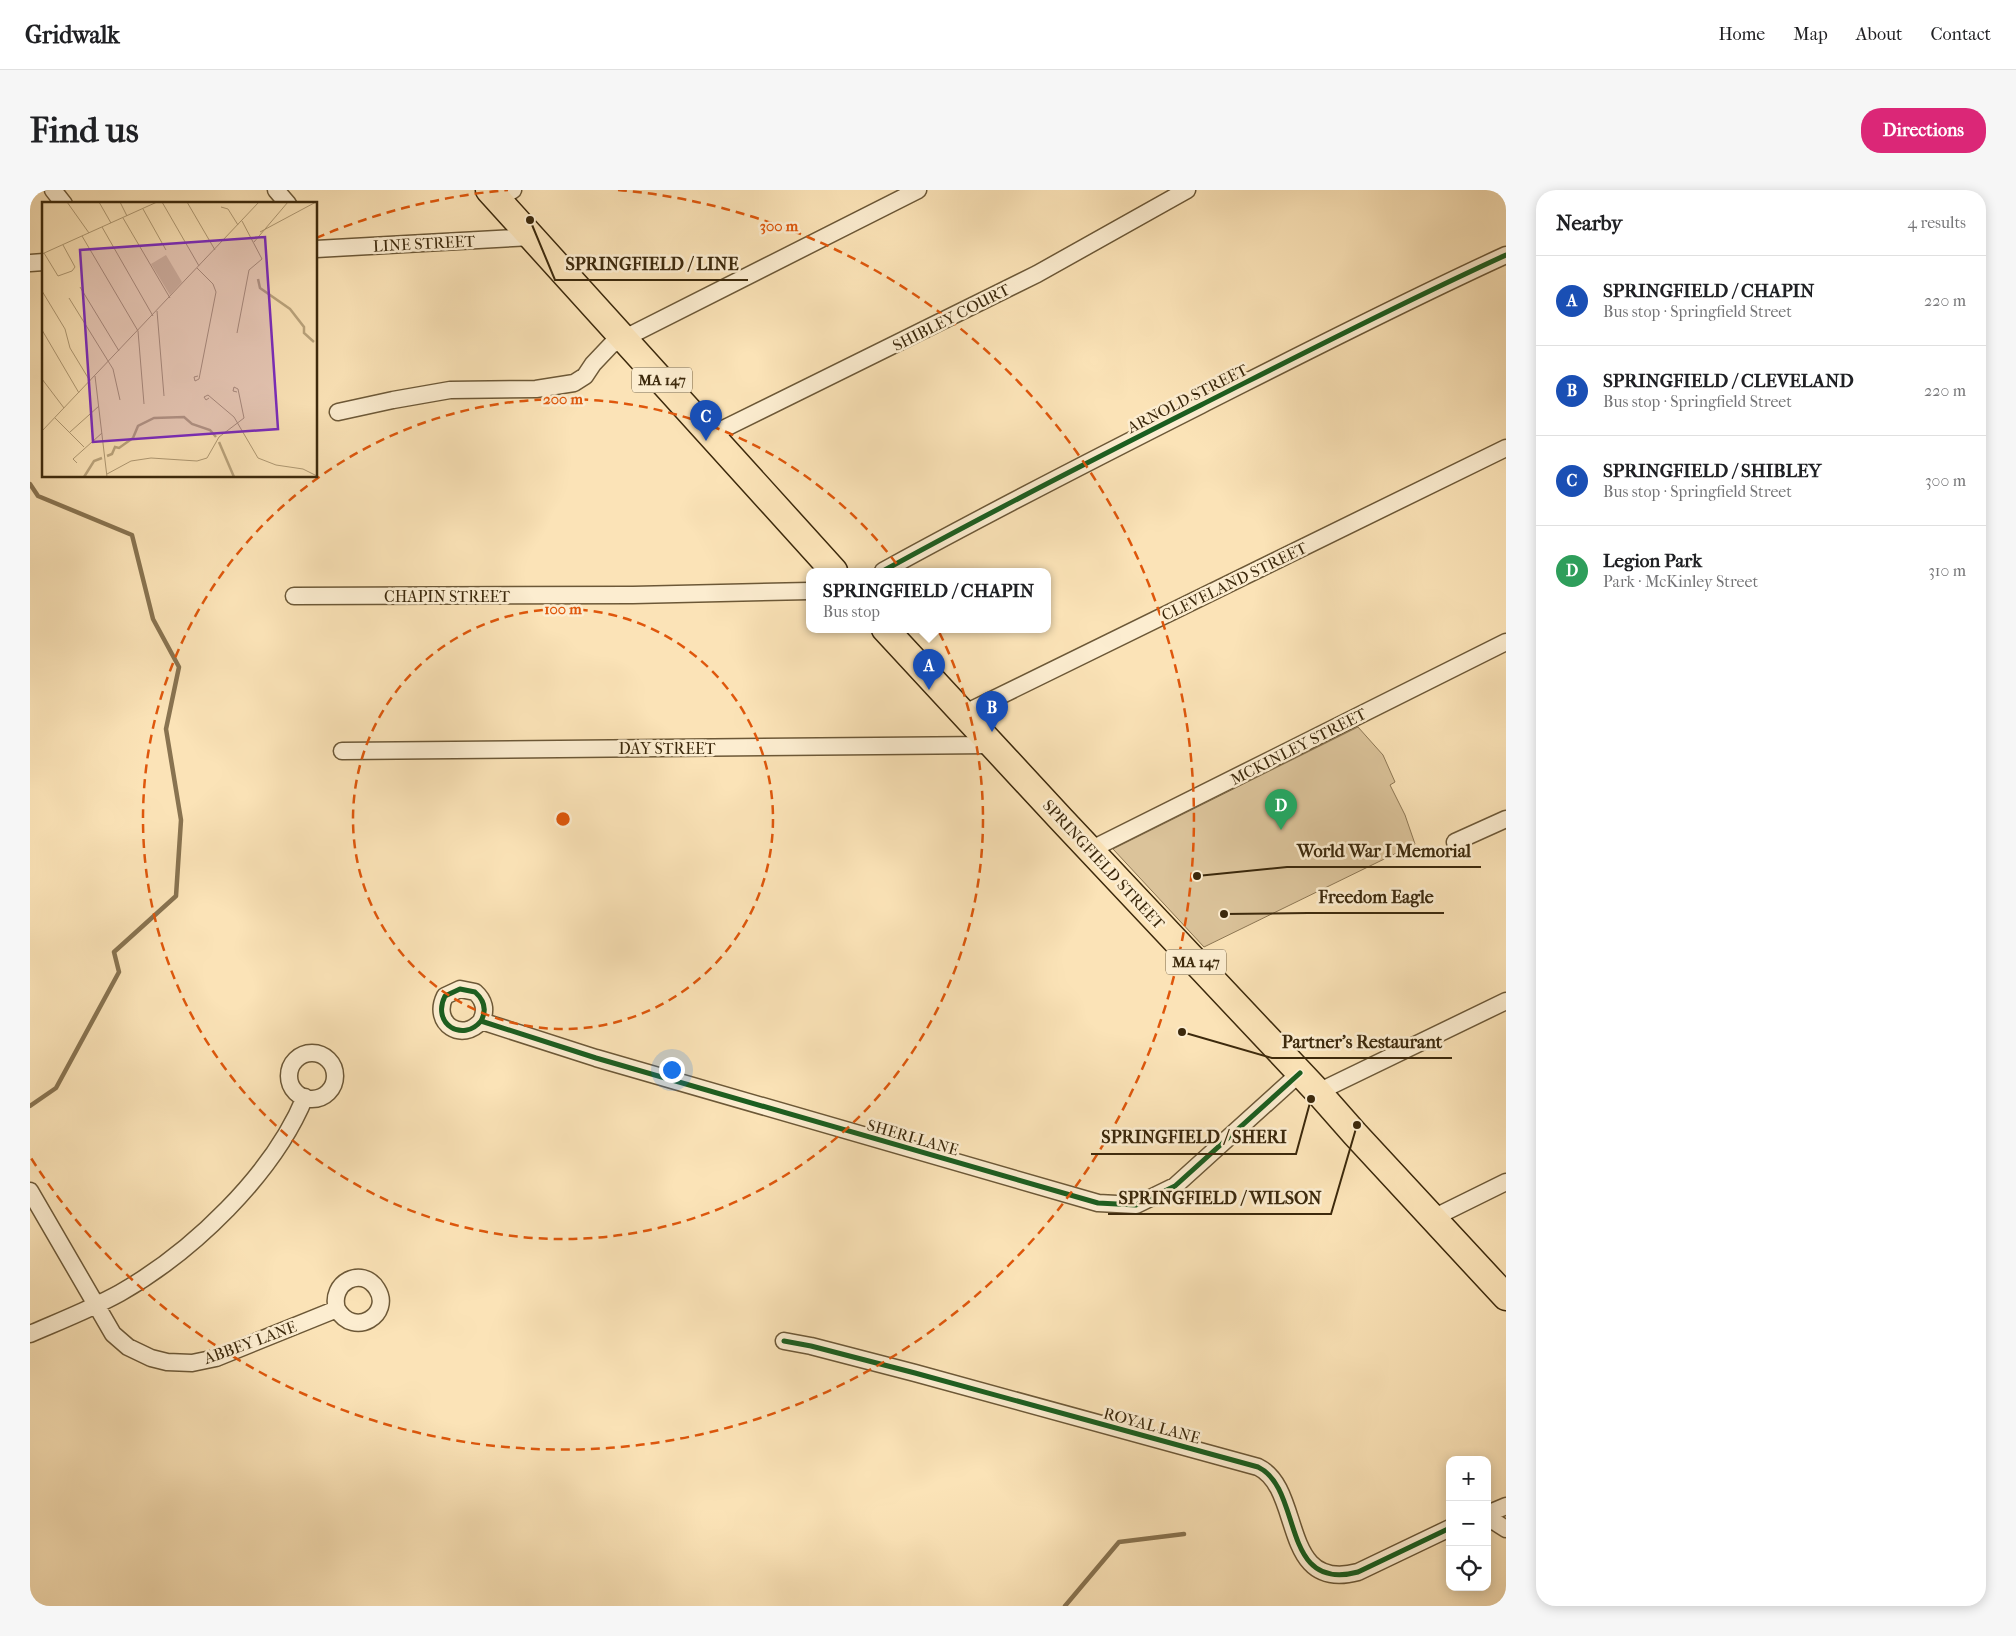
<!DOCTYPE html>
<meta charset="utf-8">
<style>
:root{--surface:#fff;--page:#f6f6f6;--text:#202124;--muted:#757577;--line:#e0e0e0;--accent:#db2777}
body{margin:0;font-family:"IM FELL French Canon",serif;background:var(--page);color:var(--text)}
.controls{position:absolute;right:15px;bottom:15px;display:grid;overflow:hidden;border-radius:10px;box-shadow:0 2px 12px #0003}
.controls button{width:45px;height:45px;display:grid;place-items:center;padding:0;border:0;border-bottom:1px solid var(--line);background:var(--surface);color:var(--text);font:25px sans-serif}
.you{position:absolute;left:641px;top:879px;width:18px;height:18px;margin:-12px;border:4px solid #fff;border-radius:50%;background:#1a73e8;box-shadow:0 0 0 8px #1a73e833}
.badge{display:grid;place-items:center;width:32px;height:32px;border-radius:50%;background:var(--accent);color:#fff;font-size:16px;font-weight:700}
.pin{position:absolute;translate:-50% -41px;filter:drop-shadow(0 1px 2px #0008)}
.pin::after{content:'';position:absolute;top:26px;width:18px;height:15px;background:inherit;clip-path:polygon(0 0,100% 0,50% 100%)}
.popup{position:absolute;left:776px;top:378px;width:245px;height:65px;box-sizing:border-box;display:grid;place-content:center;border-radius:10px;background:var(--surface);filter:drop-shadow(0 1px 4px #0005);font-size:16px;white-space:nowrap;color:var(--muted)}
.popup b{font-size:19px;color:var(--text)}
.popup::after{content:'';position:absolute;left:50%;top:100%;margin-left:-10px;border:10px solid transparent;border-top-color:var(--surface)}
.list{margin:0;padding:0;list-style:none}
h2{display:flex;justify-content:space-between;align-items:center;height:65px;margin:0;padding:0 20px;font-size:21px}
h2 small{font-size:16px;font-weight:400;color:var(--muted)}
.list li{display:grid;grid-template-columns:32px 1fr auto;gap:15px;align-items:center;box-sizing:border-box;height:90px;padding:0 20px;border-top:1px solid var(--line)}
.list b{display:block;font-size:19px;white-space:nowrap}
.list p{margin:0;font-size:16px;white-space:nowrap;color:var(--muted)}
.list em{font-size:16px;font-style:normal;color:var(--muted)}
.icon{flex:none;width:28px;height:28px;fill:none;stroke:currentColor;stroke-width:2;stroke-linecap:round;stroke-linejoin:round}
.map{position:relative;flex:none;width:1476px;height:1416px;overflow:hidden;border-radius:20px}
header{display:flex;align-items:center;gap:30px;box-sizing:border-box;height:70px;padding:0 25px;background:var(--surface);border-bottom:1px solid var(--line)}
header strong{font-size:24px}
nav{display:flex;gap:28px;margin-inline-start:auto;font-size:18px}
.intro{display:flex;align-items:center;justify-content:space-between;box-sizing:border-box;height:120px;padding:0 30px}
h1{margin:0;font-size:35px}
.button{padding:12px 22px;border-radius:20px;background:var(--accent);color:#fff;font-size:18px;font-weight:700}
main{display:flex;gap:30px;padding:0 30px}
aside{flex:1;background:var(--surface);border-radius:20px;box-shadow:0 2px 12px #0003}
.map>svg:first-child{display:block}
.green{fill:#dbc39a;stroke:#8c7653}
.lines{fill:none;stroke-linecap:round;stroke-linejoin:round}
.stream{stroke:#887350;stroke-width:4.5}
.minor-casing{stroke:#6c5837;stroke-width:19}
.primary-casing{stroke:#3c290c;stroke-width:29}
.minor{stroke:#fcedd0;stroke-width:16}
.primary{stroke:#fbe3b7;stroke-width:26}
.cycleway-casing{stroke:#fcedd0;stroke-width:8}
.cycleway{stroke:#1b5e20;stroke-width:5}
.ring{fill:none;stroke:#df570c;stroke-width:2.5;stroke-dasharray:9 6}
.labels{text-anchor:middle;stroke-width:5;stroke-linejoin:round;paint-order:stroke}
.shield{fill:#fcedd0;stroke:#766447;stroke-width:1}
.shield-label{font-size:15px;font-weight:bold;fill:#3c290c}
.street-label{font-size:16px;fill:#3c290c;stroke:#fcedd0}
.inset-river{fill:none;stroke:#baa47d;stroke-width:2.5}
.inset-road{fill:none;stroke:#af9973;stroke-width:1}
.view{fill:#7b2cbf;fill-opacity:0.15;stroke:#7b2cbf;stroke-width:2.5}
.inset-edge{fill:none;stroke:#3c290c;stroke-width:2.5}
.centre{fill:#df570c;stroke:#fcedd0;stroke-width:2.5}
.ring-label{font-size:15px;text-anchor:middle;font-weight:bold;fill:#df570c;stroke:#fcedd0;stroke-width:5;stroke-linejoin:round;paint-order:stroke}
.leader{fill:none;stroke:#3c290c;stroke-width:2}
.callout-dot{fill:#3c290c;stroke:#fcedd0;stroke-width:2}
.callout-label{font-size:18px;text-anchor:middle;font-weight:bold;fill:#3c290c;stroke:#fcedd0;stroke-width:5;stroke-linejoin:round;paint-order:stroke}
</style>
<header>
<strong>Gridwalk</strong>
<nav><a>Home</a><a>Map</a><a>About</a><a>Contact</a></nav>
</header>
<div class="intro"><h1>Find us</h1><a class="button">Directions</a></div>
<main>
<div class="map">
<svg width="1476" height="1416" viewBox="0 0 1476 1416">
<rect width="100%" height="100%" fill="#fbe3b7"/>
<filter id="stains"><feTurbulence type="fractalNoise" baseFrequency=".004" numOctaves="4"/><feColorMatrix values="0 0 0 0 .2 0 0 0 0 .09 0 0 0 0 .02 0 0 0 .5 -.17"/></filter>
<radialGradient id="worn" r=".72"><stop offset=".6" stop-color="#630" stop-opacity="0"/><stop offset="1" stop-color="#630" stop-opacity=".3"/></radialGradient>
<path class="green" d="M1328 537 1353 565 1365 592 1360 595 1375 625 1385 654 1174 757 1083 659Z"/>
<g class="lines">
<path class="stream" d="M0 294 8 306 102 345 123 429 149 477 136 539 151 630 146 706 84 762 89 782 26 898 0 916
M1035 1416 1089 1352 1154 1344"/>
<g class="minor-casing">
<path id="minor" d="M23 0 34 14
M246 0 258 14
M467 9 483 0
M286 59 502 47
M0 73 14 72
M308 222 363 210 420 200 506 199 544 193 555 186 563 174 581 155 888 0
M681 245 1007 84 1157 0
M853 381C958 323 1064 269 1171 215 1272 164 1373 112 1476 65
M264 406 603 405 780 401
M933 524 1476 258
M312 561 962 555
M1425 652 1476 629
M1060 660 1476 452
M451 831C457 820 454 810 445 802L430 799 415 806C401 834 433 853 451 831L566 868 1068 1013 1106 1015 1145 996 1270 883
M259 886a23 23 0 1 1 46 0a23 23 0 1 1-46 0Z
M1288 902 1476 811
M0 1001 83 1144 98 1157 121 1168 137 1172 162 1173 186 1168 307 1119C324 1149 363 1124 347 1099 332 1075 299 1093 307 1119
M1403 1028 1476 992
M0 1144C30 1131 61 1119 90 1103 162 1062 243 985 275 907
M754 1151 781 1156 885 1183 1228 1277C1274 1299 1249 1403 1328 1382L1420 1338
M1457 1324 1476 1316
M1457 1330 1465 1332 1476 1339"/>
</g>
<g class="primary-casing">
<path id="primary" d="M459 0 804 381
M855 439 1031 629 1288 902 1325 944 1476 1107"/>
</g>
<use href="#minor" class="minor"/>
<use href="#primary" class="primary"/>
<g class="cycleway-casing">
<path id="cycleway" d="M853 381C958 323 1064 269 1171 215 1272 164 1373 112 1476 65
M451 831C457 820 454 810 445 802L430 799 415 806C401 834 433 853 451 831L566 868 1068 1013 1106 1015 1145 996 1270 883
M754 1151 781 1156 885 1183 1228 1277C1274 1299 1249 1403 1328 1382L1420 1338"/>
</g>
<use href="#cycleway" class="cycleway"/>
</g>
<g class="ring">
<circle cx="533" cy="629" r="210"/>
<circle cx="533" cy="629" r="420"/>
<path d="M286 48A631 631 0 0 1 478 0M588 0A631 631 0 1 1 1 968"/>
</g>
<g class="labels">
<g class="shield">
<rect x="602" y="177.5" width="60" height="25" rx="4"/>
<rect x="1136" y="759.5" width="60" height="25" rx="4"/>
</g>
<g class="shield-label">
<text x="632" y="195">MA 147</text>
<text x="1166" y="777">MA 147</text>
</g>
<g class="street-label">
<text transform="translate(394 53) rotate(-3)" y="6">LINE STREET</text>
<text transform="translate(921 127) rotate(-27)" y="6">SHIBLEY COURT</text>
<text transform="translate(1157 208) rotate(-27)" y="6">ARNOLD STREET</text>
<text transform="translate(1204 391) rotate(-26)" y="6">CLEVELAND STREET</text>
<text x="417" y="412">CHAPIN STREET</text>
<text transform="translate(1268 556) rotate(-27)" y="6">MCKINLEY STREET</text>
<text x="637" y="564">DAY STREET</text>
<text transform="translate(1074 674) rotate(47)" y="6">SPRINGFIELD STREET</text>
<text transform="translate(883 947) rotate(16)" y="6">SHERI LANE</text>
<text transform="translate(220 1152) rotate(-20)" y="6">ABBEY LANE</text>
<text transform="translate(1122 1235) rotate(15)" y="6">ROYAL LANE</text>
</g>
</g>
<g transform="translate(12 12)">
<rect width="275" height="275" fill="#fbe3b7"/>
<path d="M124 53 140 80 128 93 109 62Z" fill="#dbc39a"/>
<path class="inset-river" d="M216 77 218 86 248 107 262 125V131L272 140M177 240 192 275M65 254 70 252 73 245 77 246 91 236 96 224 112 216 142 215 150 222 168 228 174 235M42 275 52 259 60 256"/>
<path class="inset-road" d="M25 0 47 31M57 0 69 21M78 0 85 14M120 0 157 64M145 0 173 48M179 5 186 7 196 23M101 7 124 48M81 16 128 96M60 25 111 114M218 30 274 0M40 34 96 129 102 202M212 40 246 0M2 51 16 74 30 69 33 65 21 43M0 52 115 0M155 66 171 82 174 90 157 177 153 179 152 175 156 174M38 85 77 149M0 89 23 127 28 146 48 179M27 96 71 167 78 198M115 109 122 194M0 128 37 191M195 131 207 68 220 57 200 19M53 174 65 275M0 177 22 206M167 196 164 198 162 195 166 193 192 215 216 256 234 263 261 267 275 274M13 216 42 245M0 229 217 0M28 230 57 204M35 261 31 257 60 231M65 272 89 259 109 256 155 259 165 256 177 235 202 216 196 187 192 185 191 189 195 190"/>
<path class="view" d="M223 35 236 227 51 240 38 48Z"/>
<rect width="275" height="275" class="inset-edge"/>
</g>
<circle cx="533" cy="629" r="8" class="centre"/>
<g class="ring-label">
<text x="749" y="41">300 m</text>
<text x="533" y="214">200 m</text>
<text x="533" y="424">100 m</text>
</g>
<path class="leader" d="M500 30L525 90H718M1167 686L1257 677H1451M1194 724L1278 723H1414M1152 842L1242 868H1422M1281 909L1266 964H1061M1327 935L1301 1024H1078"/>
<g class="callout-dot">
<circle cx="500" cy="30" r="5"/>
<circle cx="1167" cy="686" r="5"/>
<circle cx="1194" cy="724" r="5"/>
<circle cx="1152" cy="842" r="5"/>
<circle cx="1281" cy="909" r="5"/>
<circle cx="1327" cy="935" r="5"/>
</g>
<g class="callout-label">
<text x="622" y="80">SPRINGFIELD / LINE</text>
<text x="1354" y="667">World War I Memorial</text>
<text x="1346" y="713">Freedom Eagle</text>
<text x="1332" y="858">Partner's Restaurant</text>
<text x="1164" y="953">SPRINGFIELD / SHERI</text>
<text x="1190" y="1014">SPRINGFIELD / WILSON</text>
</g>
<rect width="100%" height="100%" filter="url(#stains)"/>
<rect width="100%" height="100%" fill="url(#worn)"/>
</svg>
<div class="controls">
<button>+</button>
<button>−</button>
<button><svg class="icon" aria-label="locate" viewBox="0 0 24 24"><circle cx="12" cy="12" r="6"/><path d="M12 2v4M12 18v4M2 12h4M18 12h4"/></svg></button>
</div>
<div class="you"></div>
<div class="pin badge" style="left:899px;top:500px;background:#1a4fb4">A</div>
<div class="popup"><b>SPRINGFIELD / CHAPIN</b>Bus stop</div>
<div class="pin badge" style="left:962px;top:542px;background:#1a4fb4">B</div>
<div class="pin badge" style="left:676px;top:251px;background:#1a4fb4">C</div>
<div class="pin badge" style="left:1251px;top:640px;background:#2e9e5b">D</div>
</div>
<aside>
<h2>Nearby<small>4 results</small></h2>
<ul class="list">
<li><span class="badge" style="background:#1a4fb4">A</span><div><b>SPRINGFIELD / CHAPIN</b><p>Bus stop · Springfield Street</p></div><em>220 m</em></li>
<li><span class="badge" style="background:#1a4fb4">B</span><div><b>SPRINGFIELD / CLEVELAND</b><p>Bus stop · Springfield Street</p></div><em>220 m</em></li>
<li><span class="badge" style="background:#1a4fb4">C</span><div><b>SPRINGFIELD / SHIBLEY</b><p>Bus stop · Springfield Street</p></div><em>300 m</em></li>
<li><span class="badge" style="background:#2e9e5b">D</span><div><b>Legion Park</b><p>Park · McKinley Street</p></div><em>310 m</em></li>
</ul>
</aside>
</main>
